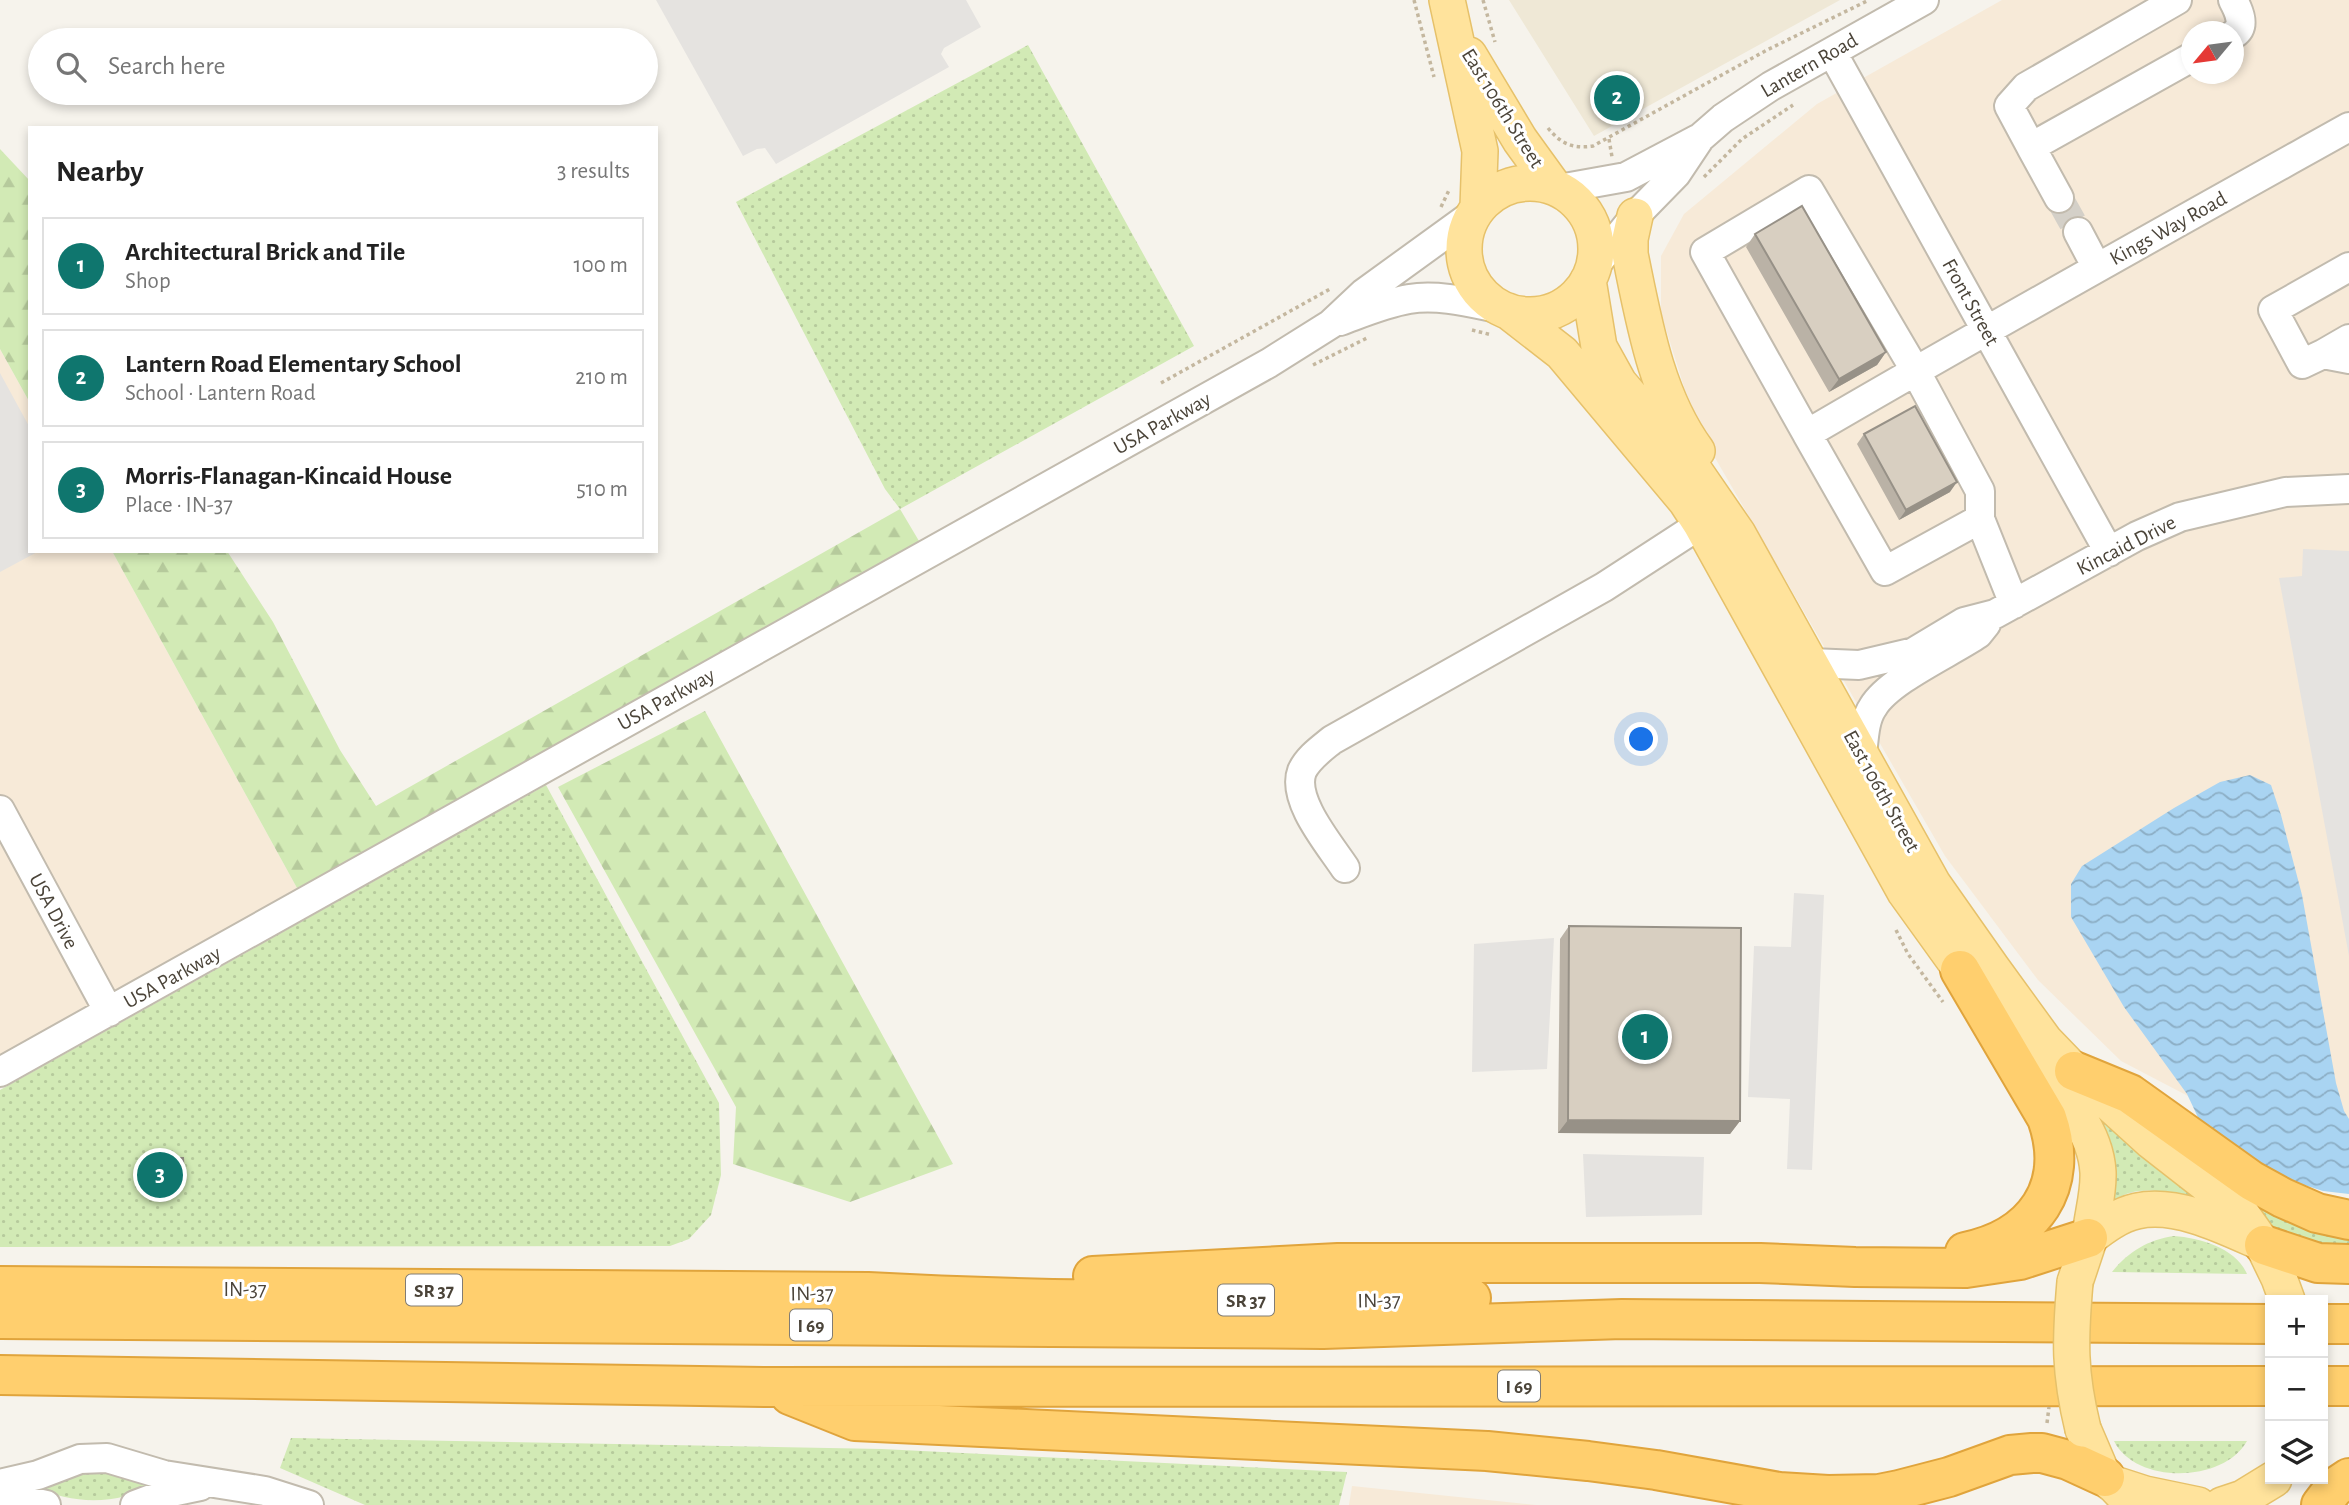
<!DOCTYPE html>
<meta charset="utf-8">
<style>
:root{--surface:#fff;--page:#f2f2f2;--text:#222;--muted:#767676;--line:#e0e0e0;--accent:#0f766e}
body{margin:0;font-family:"Alegreya Sans",sans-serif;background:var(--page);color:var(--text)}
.controls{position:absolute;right:21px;bottom:21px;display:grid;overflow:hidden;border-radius:0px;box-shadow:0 4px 10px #0003}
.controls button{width:63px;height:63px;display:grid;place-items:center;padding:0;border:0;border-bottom:2px solid var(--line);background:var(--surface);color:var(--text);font:35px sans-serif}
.compass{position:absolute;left:2181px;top:21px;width:63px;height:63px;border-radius:50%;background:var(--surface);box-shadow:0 4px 10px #0003;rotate:241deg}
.you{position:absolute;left:1642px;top:740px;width:24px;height:24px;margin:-18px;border:5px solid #fff;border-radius:50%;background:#1a73e8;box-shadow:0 0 0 10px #1a73e833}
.badge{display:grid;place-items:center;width:46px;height:46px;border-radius:50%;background:var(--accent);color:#fff;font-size:23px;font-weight:700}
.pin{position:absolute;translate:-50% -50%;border:4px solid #fff;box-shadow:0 2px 7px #0006}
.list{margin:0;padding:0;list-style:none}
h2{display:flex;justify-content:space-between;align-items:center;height:91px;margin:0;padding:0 28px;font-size:30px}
h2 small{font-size:23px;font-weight:400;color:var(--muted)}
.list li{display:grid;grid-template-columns:46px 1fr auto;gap:21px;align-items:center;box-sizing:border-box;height:98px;margin:0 14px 14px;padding:0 14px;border:2px solid var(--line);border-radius:0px}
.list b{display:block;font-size:26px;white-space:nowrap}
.list p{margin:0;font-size:23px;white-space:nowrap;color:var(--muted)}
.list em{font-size:23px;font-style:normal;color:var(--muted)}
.icon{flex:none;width:38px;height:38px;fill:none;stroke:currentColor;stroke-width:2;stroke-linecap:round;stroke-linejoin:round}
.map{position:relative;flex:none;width:2349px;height:1505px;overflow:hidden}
.search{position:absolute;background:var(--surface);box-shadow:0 4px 10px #0003;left:28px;top:28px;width:630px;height:77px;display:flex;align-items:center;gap:18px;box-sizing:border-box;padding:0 24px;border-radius:38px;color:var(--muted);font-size:26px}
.panel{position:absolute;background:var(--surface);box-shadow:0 4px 10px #0003;left:28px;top:126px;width:630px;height:427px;border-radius:0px}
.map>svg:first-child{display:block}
.commercial{fill:#f7ead8;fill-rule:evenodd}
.education{fill:#efe8d6}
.grass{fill:url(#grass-dots)}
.forest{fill:url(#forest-firs)}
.parking{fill:#e5e3e0}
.water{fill:url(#water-waves)}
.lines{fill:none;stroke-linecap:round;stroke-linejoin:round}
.minor-tunnel{stroke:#d4d0c8;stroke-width:28;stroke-dasharray:28 14;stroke-linecap:butt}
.minor-casing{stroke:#c2bbae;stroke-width:32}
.major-casing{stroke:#e6c16a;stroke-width:38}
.highway-casing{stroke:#e0a43c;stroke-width:42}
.path{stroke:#c4b79f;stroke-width:3.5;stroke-dasharray:3.5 3.5;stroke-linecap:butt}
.minor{stroke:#fff;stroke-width:28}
.major{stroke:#ffe39c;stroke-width:35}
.highway{stroke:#ffcf6e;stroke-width:38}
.major-bridge-casing{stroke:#e6c16a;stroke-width:38;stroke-linecap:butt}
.path-bridge{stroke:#c4b79f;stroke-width:3.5;stroke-dasharray:3.5 3.5;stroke-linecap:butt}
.major-bridge{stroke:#ffe39c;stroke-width:35}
.wall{fill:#bab2a6}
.shaded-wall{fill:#979187}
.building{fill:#d8cfc1;stroke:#979187;stroke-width:2}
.labels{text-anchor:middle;stroke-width:6;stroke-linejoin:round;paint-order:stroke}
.shield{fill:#fff;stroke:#817c74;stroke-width:2}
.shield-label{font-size:19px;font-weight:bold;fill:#4b4439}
.street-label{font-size:21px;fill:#4b4439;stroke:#fff}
</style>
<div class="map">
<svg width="2349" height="1505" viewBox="0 0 2349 1505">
<defs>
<pattern id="grass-dots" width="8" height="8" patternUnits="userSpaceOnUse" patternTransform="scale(1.75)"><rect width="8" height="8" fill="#d2eab5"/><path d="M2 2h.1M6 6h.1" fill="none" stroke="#b6ca9c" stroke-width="1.8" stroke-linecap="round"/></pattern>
<pattern id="forest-firs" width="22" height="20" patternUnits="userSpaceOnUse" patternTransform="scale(1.75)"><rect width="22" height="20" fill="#d2eab5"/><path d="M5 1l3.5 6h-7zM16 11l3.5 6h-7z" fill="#b6ca9c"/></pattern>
<pattern id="water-waves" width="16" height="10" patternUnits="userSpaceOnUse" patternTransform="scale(1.75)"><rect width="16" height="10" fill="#a9d4f2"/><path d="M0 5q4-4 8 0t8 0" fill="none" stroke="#8caec5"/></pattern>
</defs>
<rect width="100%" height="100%" fill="#f6f3ec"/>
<path class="commercial" d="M2002 0H2349V1163L2305 1157 2121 1061 2038 980 1945 856 1714 456 1685 390 1661 313V256L1684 214 1817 104ZM2192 32H2234V74H2192Z
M0 349 30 403V551H112L297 888 271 908 0 1057Z
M1352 1486 1536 1505H1349Z"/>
<path class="education" d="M1509 0H1840L1594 136Z"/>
<path class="grass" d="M1028 45 1194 346 900 509 885 489 736 202Z
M546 785 719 1103 721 1175 711 1215 689 1239 670 1246 0 1247V1090Z
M2093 1106 2204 1203C2175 1194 2141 1181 2113 1201L2114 1157 2105 1129Z
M2162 1127 2349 1232V1250H2330L2276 1232Z
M2174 1236C2200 1238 2236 1248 2247 1274L2112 1272C2129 1251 2148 1240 2174 1236Z
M291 1438 882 1449 1347 1472 1339 1505H365L280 1468Z
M2114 1441H2247C2224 1483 2136 1485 2114 1441Z
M106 1470 156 1484C118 1505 74 1505 35 1487L78 1471Z"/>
<path class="forest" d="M0 149 30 181V403L0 349Z
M900 509 919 541 389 840 297 888 112 551H227L273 622 340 750 376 806Z
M705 711 953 1164 850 1202 733 1164 736 1107 558 787Z"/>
<path class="parking" d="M656 0H966L981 27 944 48 941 54 949 67 776 164 765 148 757 149 743 156Z
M0 373 30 428V551H39L0 572Z
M2303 549 2349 551V956L2279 578 2302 576Z
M1794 893 1824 895 1812 1170 1787 1169 1790 1099 1748 1097 1754 946 1791 947Z
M1554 938 1547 1069 1472 1072 1474 944Z
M1583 1154 1704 1157 1702 1215 1586 1217Z"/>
<path class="water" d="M2250 775 2271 785 2281 815 2302 895 2336 1083 2344 1111 2349 1119V1194L2323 1191 2283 1178 2203 1128 2187 1094 2124 1007 2071 917V884L2082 866 2174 808 2220 782Z"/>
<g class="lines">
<path class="minor-tunnel" d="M2059 198 2078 232"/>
<g class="minor-casing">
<path id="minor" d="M2177 0 2026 87 2009 106 2031 147 2192 57
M2233 0C2239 11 2246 26 2234 34
M1832 52 2109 552
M2031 147 2059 198
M1559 189 1626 177 1698 139
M2078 232 2097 268
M1594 267 1635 216 1676 174 1700 138 1723 118 1771 86 1924 0
M1340 321C1362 313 1385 303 1409 299 1439 294 1472 303 1502 309
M2349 339 2323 354 2349 359
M2323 354 2302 364 2273 310 2349 267
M1807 434 1885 571 1980 519
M2014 604 1980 519V491L1915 370 1809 190 1705 252 1807 434C1986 329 2168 228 2349 127
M1811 663 1859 665 1914 652 1964 622 1995 614 2137 536 2180 517 2285 492 2349 489
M1862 755C1864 739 1864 720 1873 707 1889 680 1950 653 1978 634L1986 624
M0 810 109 1012
M1345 868C1330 845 1291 800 1302 771 1308 758 1321 749 1332 740L1604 587 1701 524
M0 1072 1269 363 1331 324 1364 293 1473 214
M0 1484 38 1475 80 1459 107 1458 164 1475 265 1491 309 1505
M0 1495 46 1505
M135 1505 167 1493 200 1486"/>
</g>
<g class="major-casing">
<path id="major" d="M1447 0 1480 151 1478 207
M1469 55 1520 140 1554 187
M1464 249a66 66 0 1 1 132 0a66 66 0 1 1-132 0Z
M1635 216 1630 239V254C1644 322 1656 395 1697 451
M1588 280 1599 347 1619 383 1696 473 1738 534 1933 884 1992 968 2045 1041 2074 1071 2151 1141 2238 1209 2262 1243
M1508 311 1562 353 1686 501 1701 524 1905 892 1977 992
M2016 1042C2047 1080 2095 1120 2098 1172 2099 1194 2092 1215 2090 1237
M2075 1282 2090 1237C2104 1226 2119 1215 2137 1211 2177 1202 2226 1227 2262 1243L2279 1278 2287 1300
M2083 1429 2101 1471 2133 1505
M2111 1483 2145 1494 2198 1505
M2222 1505 2243 1498 2274 1479"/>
</g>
<g class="highway-casing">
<path id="highway" d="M1960 970 2047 1118C2071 1187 2034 1238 1965 1252
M2074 1071 2130 1094 2252 1181 2283 1198 2317 1213 2349 1220
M2264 1245 2318 1263 2349 1264
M1093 1276 1338 1263H1760L1855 1267 1966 1268 2020 1260 2088 1238
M0 1286 868 1292C1069 1303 1270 1301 1471 1298
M0 1319 1323 1329 1622 1319 2270 1324
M2323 1324H2349
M0 1375 768 1387 2270 1386
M2323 1386H2349
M790 1395 855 1421 1487 1451 1588 1461 1656 1470 1779 1492 1828 1495 1879 1494 1899 1490 1949 1477 2010 1455 2032 1453H2042L2068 1460 2105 1477
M2321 1505 2334 1488 2349 1478"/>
</g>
<path class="path" d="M1414 0 1434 77
M1483 0 1495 42
M1548 128C1561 144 1573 149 1593 146L1767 50 1869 0
M1609 139 1612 157
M1704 177 1742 139 1793 105
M1441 207 1450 188
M1472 330 1492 335
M1313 365 1369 337
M1161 383 1330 289
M1896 930 1908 954 1943 1002"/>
<use href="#minor" class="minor"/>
<use href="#major" class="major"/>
<use href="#highway" class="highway"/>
<g class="major-bridge-casing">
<path id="major-bridge" d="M2075 1282C2070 1340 2069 1372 2083 1429"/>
</g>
<path class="path-bridge" d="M2047 1423 2049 1407"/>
<use href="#major-bridge" class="major-bridge"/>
</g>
<path class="wall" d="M1755 234 1886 352 1877 365 1829 392 1746 247Z
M1864 434 1950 492 1899 520 1857 444Z
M1569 926 1740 1121 1730 1134 1558 1133 1560 939Z
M146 1158 179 1185 142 1186V1165Z"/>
<path class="shaded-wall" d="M1886 352 1877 365 1829 392 1839 379Z
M1957 482 1950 492 1899 520 1906 510Z
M1568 1120 1740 1121 1730 1134 1558 1133Z
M184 1178 179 1185 142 1186 147 1179Z"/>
<path class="building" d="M1802 206 1886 352 1839 379 1755 234Z
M1915 406 1957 482 1906 510 1864 434Z
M1569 926 1741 928 1740 1121 1568 1120Z
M146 1158H183L184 1178 147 1179Z"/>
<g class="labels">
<g class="shield">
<rect x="406" y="1274.5" width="56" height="31" rx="5"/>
<rect x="1218" y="1284.5" width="56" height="31" rx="5"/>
<rect x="790" y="1309.5" width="42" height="31" rx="5"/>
<rect x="1498" y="1370.5" width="42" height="31" rx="5"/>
</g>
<g class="shield-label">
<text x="434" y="1297">SR 37</text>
<text x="1246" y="1307">SR 37</text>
<text x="811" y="1332">I 69</text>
<text x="1519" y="1393">I 69</text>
</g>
<g class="street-label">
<text transform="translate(1809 65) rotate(-30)" y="7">Lantern Road</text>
<text transform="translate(1503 108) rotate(58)" y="7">East 106th Street</text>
<text transform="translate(2168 228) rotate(-29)" y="7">Kings Way Road</text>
<text transform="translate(1971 302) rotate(61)" y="7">Front Street</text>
<text transform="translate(1162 423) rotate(-29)" y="7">USA Parkway</text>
<text transform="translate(2126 545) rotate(-27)" y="7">Kincaid Drive</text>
<text transform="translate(666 699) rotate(-29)" y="7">USA Parkway</text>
<text transform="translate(1882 791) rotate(61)" y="7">East 106th Street</text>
<text transform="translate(54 911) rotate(62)" y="7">USA Drive</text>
<text transform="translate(172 977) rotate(-29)" y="7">USA Parkway</text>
<text x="245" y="1296">IN-37</text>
<text transform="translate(812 1293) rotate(-1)" y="7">IN-37</text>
<text transform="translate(1379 1300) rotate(-1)" y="7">IN-37</text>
</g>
</g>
</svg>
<div class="controls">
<button>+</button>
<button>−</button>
<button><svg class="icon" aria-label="layers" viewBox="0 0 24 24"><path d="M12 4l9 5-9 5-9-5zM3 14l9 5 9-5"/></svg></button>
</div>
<svg class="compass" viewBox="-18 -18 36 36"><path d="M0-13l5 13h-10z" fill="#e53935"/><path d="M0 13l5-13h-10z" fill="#767676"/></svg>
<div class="you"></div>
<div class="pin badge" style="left:1645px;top:1037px">1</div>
<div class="pin badge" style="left:1617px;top:98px">2</div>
<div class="pin badge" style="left:160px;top:1175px">3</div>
<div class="search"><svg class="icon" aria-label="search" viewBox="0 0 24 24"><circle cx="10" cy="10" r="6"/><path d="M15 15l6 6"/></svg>Search here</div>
<section class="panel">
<h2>Nearby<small>3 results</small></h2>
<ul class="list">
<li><span class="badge">1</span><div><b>Architectural Brick and Tile</b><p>Shop</p></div><em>100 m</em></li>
<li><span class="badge">2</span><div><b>Lantern Road Elementary School</b><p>School · Lantern Road</p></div><em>210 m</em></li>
<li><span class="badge">3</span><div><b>Morris-Flanagan-Kincaid House</b><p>Place · IN-37</p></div><em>510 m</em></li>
</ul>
</section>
</div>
